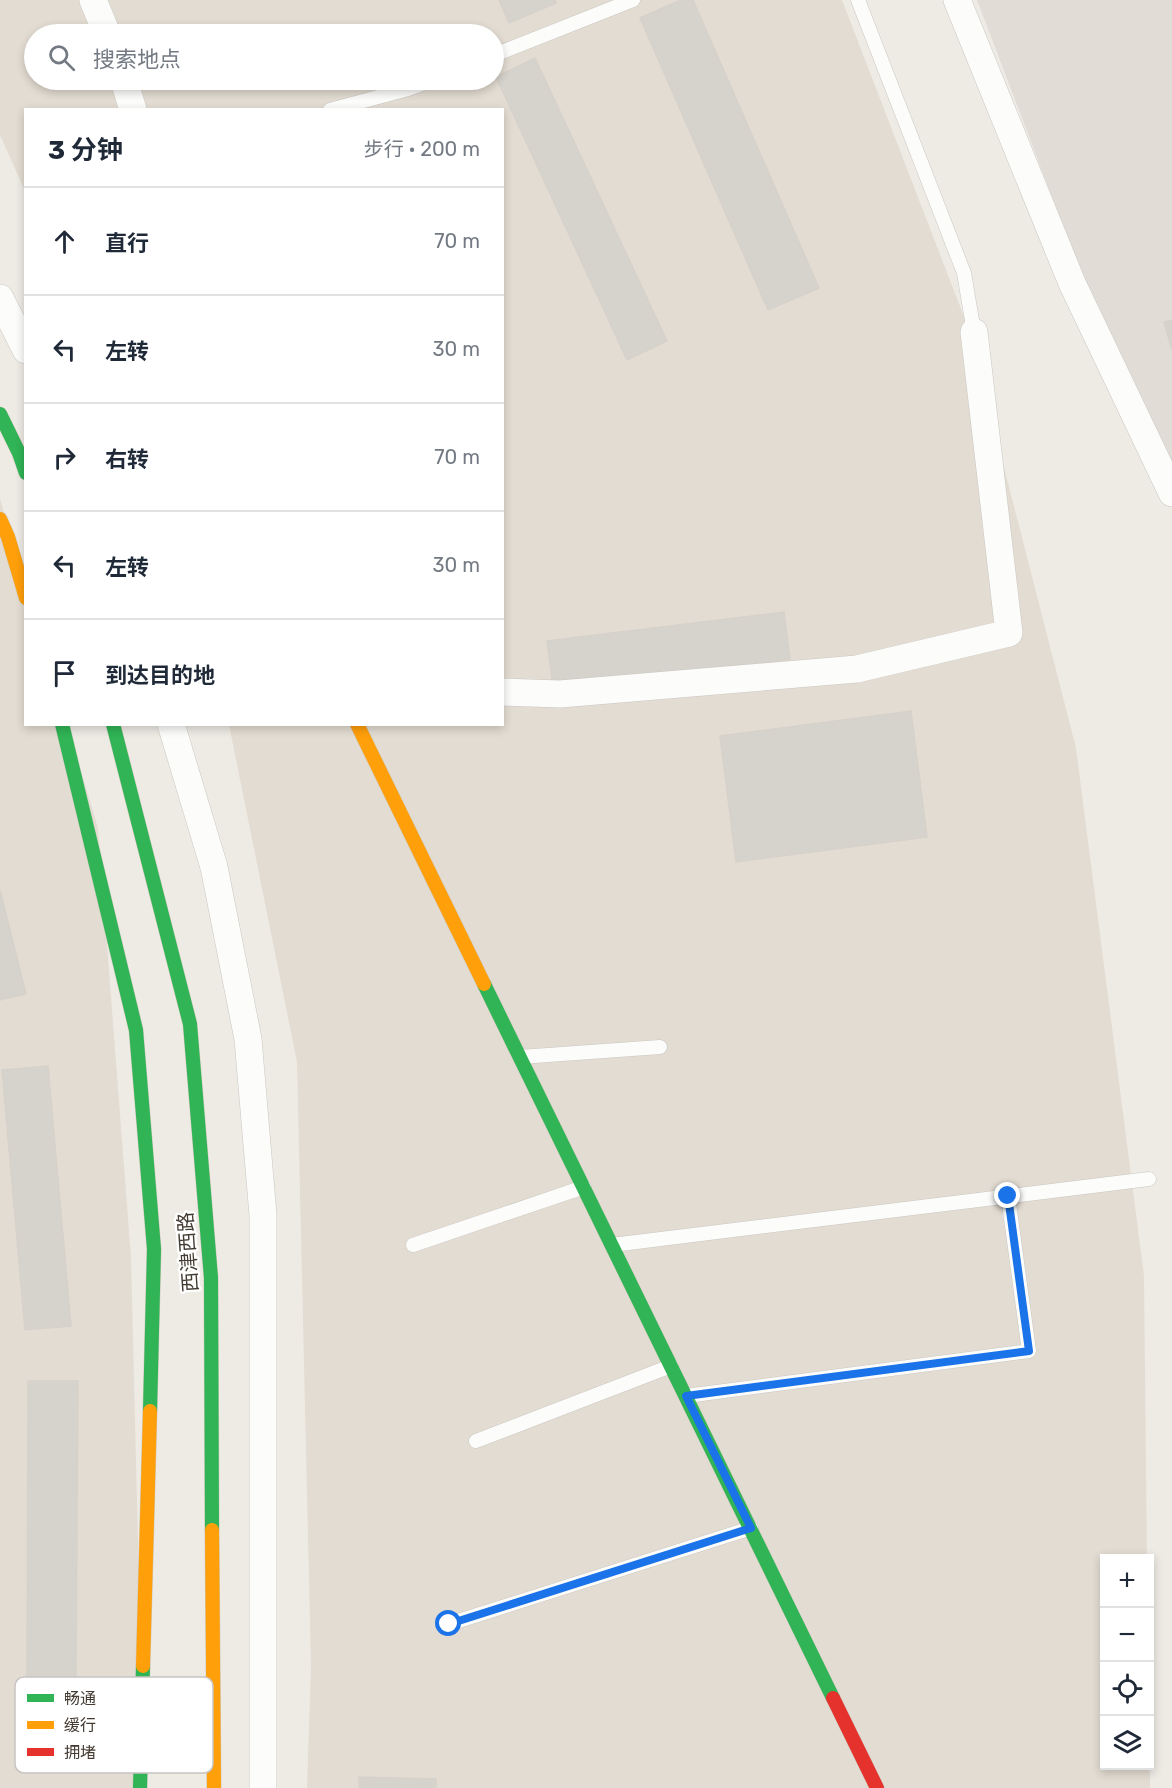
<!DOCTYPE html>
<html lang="zh">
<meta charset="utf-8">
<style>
:root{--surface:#fff;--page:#f6f6f7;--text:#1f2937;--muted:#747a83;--line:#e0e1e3}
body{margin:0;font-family:Rubik,"Noto Sans SC",sans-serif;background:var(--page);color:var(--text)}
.controls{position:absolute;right:18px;bottom:18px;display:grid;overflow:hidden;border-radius:0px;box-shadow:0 3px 9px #0003}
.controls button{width:54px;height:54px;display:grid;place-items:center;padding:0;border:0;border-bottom:2px solid var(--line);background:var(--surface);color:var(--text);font:30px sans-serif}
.stop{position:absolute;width:18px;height:18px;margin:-14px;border:4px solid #1a73e8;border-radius:50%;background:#fff}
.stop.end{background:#1a73e8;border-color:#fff;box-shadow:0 2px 6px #0008}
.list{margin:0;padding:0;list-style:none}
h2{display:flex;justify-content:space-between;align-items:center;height:78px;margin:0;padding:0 24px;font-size:26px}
h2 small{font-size:20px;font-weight:400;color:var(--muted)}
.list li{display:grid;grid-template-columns:39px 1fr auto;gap:18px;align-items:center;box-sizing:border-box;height:108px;padding:0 24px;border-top:2px solid var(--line)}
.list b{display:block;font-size:22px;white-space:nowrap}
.list em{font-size:20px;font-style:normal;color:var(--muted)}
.icon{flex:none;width:33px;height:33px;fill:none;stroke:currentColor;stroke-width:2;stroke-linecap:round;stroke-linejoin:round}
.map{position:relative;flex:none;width:1172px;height:1788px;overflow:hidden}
.search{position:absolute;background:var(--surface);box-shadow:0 3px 9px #0003;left:24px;top:24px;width:480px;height:66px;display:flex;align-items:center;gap:15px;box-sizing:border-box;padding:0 21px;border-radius:33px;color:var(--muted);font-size:22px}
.panel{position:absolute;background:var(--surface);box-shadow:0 3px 9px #0003;left:24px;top:108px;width:480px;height:618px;border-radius:0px}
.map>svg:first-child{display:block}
.residential{fill:#e3dcd2;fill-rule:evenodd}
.industrial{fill:#e1dcd6}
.building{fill:#d6d2cc;stroke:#d6d2cb;stroke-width:1.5}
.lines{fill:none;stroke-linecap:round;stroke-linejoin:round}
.lane-casing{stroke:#cac7c1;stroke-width:15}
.street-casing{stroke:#cac7c1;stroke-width:28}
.fast-casing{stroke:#cfc9bd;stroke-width:15}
.slow-casing{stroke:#cfc9bd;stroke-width:15}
.jam-casing{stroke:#cfc9bd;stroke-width:15}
.lane{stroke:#fcfcfb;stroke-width:14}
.street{stroke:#fcfcfb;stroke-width:27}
.fast{stroke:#30b455;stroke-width:14}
.slow{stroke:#ff9f0a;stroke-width:14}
.jam{stroke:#e5322d;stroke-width:14}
.route{stroke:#1a73e8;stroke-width:8}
.labels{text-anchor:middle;stroke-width:4.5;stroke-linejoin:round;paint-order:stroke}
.street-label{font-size:20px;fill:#443b32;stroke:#fff}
.key{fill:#fff;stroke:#c7c4c2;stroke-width:1.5}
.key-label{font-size:16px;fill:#443b32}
</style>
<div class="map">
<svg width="1172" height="1788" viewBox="0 0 1172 1788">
<rect width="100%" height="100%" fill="#eeebe5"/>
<path class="residential" d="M0 0H842L968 327 1076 748 1144 1276 1147 1558H1104V1766H1150V1760V1788H307L311 1666 297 1062 229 725 502 724V110H26L25 191 0 135ZM34 34H494V80H34Z
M0 499 25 585 26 724 67 725 98 828 131 1257 144 1788H0Z"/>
<path class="industrial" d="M977 0H1172V462L1102 328Z"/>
<path class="building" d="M499 0H555L556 3 509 23Z
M681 0H693L819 288 768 310 640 18Z
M535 58 667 341 627 360 496 77Z
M1172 320V350L1164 322Z
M784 612 790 659 553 688 547 641Z
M911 711 927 837 736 862 720 736Z
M0 890 26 994 0 1000Z
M48 1066 71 1326 25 1330 2 1070Z
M28 1381H78L76 1677H27Z
M359 1777 436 1779V1788H359Z"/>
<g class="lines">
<g class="lane-casing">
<path id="lane" d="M858 0 964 273 974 332
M494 55 633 0
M330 110 408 89 433 80
M520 1057 660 1047
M413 1245 584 1187
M612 1245 1149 1179
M686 1396 1029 1351 1008 1196
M476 1441 671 1366
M449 1624 751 1528"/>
</g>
<g class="street-casing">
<path id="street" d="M93 0 107 34
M957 0 1072 283 1172 493
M124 80 133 110
M0 298 26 350
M502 692 560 694 857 669 1009 633 974 332
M171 724 214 867 248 1039 263 1215V1788"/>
</g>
<g class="fast-casing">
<path id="fast" d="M0 414 19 453 26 473
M62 724 136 1030 154 1249 150 1411
M113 724 190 1024 211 1278 212 1530
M484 984 833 1698
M140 1788 143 1666"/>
</g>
<g class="slow-casing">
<path id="slow" d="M0 519 8 537 26 598
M357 724 484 984
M212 1530 214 1788
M143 1666 150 1411"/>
</g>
<g class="jam-casing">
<path id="jam" d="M833 1698 877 1788"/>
</g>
<use href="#lane" class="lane"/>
<use href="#street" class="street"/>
<use href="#fast" class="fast"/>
<use href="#slow" class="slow"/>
<use href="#jam" class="jam"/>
</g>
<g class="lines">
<path class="route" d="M449 1624 751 1528 686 1396 1029 1351 1008 1196"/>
</g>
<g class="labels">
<g class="street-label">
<text transform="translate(188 1252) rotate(-94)" y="7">西津西路</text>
</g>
</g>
<rect x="15" y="1677" width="198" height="96" rx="9" class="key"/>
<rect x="27" y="1694" width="27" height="8" fill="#30b455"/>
<rect x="27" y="1721" width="27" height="8" fill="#ff9f0a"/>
<rect x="27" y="1748" width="27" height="8" fill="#e5322d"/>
<g class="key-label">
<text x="64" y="1704">畅通</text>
<text x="64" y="1731">缓行</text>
<text x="64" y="1758">拥堵</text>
</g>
</svg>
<div class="controls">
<button>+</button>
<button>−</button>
<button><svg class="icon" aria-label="locate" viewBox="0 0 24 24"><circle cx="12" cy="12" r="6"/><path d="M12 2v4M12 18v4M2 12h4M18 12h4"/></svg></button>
<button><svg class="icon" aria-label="layers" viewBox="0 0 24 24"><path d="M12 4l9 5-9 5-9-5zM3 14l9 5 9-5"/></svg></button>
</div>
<div class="stop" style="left:449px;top:1624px"></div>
<div class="stop end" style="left:1008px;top:1196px"></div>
<div class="search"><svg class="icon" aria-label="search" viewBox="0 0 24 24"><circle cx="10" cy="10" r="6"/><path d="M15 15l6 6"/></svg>搜索地点</div>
<section class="panel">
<h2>3 分钟<small>步行 · 200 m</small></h2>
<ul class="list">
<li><svg class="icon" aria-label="ahead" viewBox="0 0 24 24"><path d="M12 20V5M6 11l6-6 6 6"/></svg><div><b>直行</b></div><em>70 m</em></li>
<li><svg class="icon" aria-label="left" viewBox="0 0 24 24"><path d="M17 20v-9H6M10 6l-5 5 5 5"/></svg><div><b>左转</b></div><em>30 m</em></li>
<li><svg class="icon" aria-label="right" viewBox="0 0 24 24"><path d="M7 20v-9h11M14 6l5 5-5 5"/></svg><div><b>右转</b></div><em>70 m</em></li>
<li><svg class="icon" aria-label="left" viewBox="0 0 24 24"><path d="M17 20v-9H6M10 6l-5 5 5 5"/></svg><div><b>左转</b></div><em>30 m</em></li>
<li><svg class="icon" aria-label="arrive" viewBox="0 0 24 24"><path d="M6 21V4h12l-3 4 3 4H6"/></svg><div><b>到达目的地</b></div></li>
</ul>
</section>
</div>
